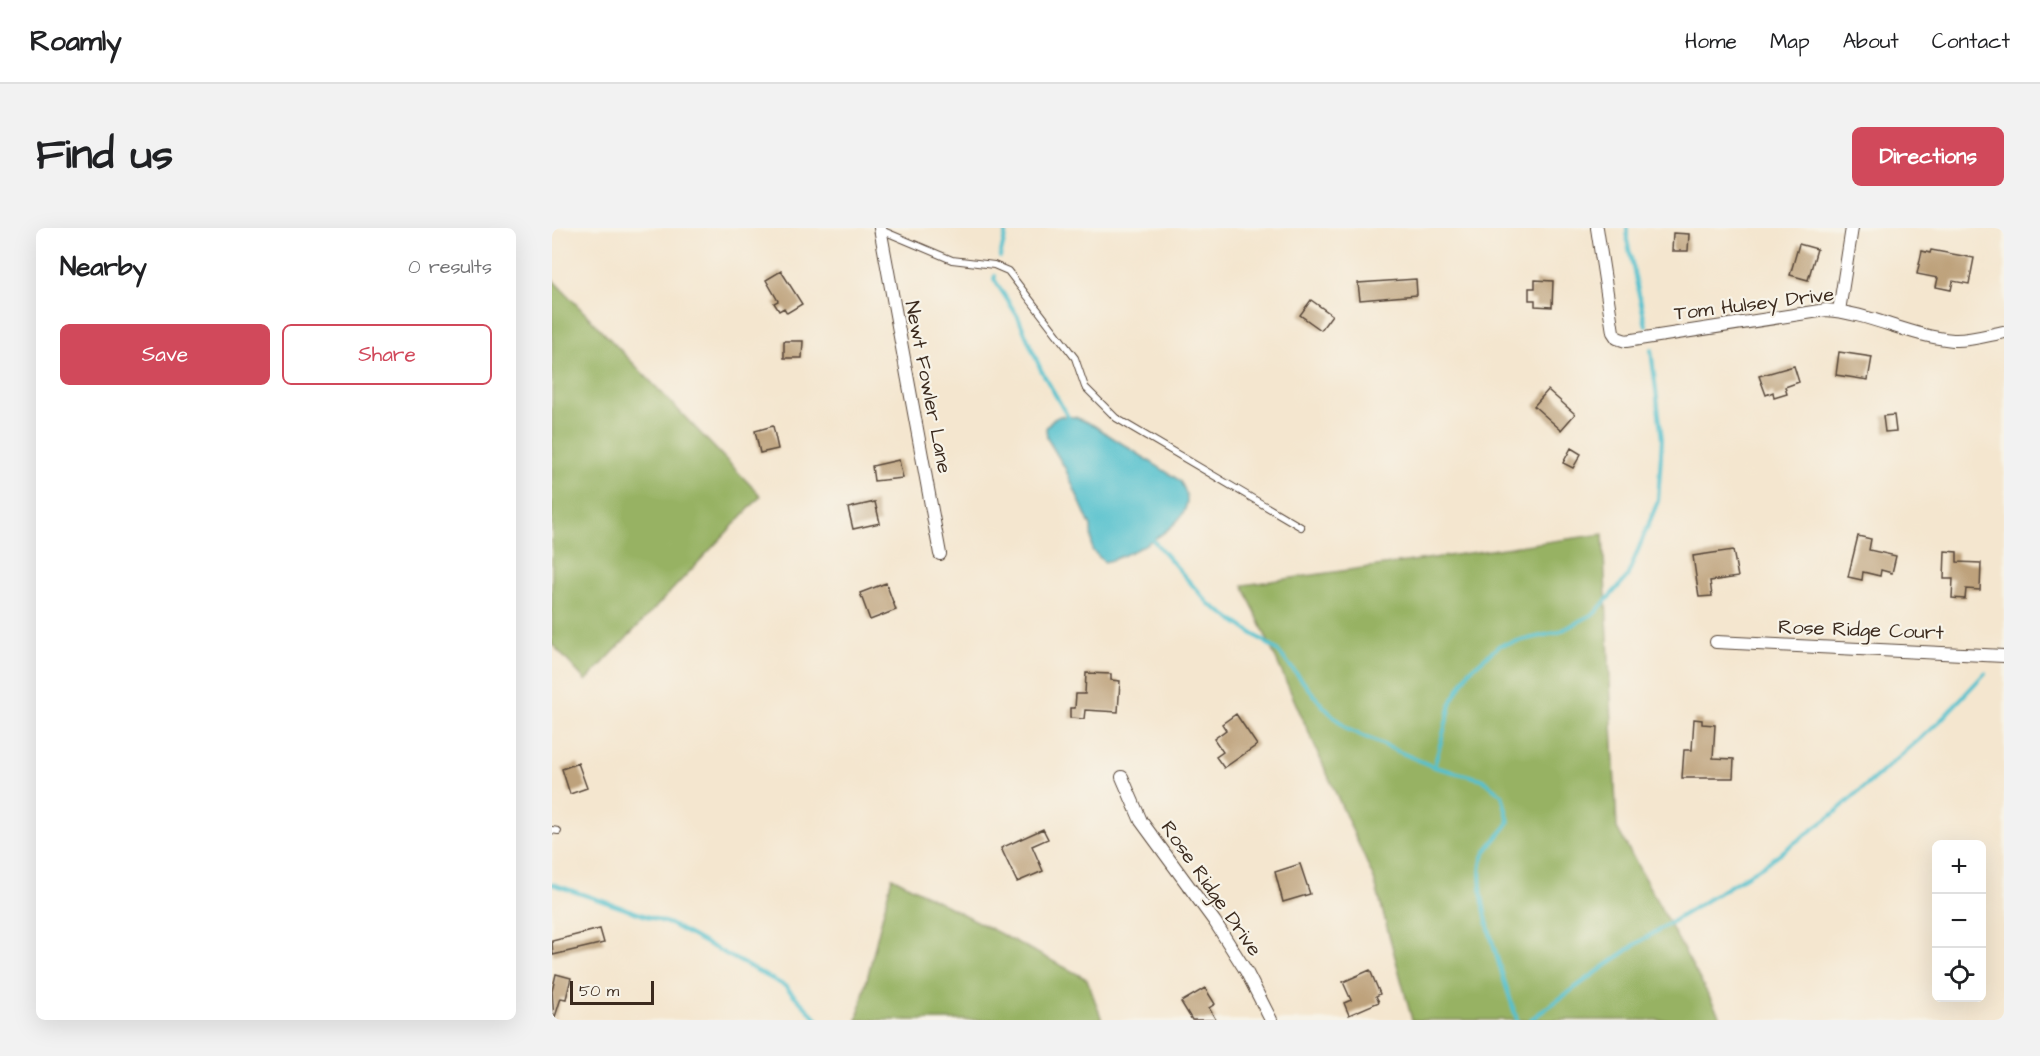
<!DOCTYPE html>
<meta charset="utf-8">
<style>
:root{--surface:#fff;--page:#f2f2f2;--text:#202124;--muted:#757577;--line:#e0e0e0;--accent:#d1495b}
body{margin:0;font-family:"Architects Daughter",sans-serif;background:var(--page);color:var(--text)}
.controls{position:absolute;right:18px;bottom:18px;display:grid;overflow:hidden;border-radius:9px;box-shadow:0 6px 24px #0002}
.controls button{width:54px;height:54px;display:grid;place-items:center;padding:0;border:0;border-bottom:2px solid var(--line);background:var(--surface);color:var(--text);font:30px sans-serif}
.scale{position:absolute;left:18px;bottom:15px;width:84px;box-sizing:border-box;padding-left:6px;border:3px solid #3b2a1e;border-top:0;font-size:16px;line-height:21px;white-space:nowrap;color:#3b2a1e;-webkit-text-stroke:4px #f7f3e8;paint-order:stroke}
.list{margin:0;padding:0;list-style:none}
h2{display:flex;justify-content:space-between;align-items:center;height:78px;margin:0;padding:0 24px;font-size:26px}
h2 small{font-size:20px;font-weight:400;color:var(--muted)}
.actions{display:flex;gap:12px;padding:18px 24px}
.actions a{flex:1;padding:14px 0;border:2px solid var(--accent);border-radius:9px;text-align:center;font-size:21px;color:var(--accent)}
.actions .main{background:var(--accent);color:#fff}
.icon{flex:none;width:33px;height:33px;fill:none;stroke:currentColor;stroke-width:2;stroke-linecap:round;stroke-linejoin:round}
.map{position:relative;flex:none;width:1452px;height:792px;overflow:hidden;border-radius:9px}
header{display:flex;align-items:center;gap:36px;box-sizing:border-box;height:84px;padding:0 30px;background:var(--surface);border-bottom:2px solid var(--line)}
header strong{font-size:28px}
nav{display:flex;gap:33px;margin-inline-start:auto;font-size:21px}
.intro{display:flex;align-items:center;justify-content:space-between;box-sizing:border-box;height:144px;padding:0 36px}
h1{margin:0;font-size:42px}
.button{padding:15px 27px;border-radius:9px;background:var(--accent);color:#fff;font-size:21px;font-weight:700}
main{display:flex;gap:36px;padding:0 36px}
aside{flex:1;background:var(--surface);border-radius:9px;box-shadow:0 6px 24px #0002}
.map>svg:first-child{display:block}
.forest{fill:#97b264;stroke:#696e41;stroke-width:1.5}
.water{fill:#55c1ce;stroke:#487676;stroke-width:1.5}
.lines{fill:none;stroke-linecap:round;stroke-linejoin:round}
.stream{stroke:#55c1ce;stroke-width:4}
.building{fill:#bea27b}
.service-casing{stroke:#574639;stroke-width:8}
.minor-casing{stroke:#574639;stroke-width:14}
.service{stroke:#fff;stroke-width:6}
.minor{stroke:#fff;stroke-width:12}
.labels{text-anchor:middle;stroke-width:4.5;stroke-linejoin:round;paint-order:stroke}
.street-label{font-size:20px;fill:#3b2a1e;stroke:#f7f3e8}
</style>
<header>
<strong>Roamly</strong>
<nav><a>Home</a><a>Map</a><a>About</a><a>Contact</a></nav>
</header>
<div class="intro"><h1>Find us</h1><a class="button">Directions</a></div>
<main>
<aside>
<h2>Nearby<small>0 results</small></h2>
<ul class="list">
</ul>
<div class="actions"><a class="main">Save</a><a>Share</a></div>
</aside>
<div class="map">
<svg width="1452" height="792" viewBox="0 0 1452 792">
<rect width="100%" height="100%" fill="#f7f3e8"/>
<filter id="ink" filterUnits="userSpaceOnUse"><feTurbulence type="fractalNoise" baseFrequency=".0167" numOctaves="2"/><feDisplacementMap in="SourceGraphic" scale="12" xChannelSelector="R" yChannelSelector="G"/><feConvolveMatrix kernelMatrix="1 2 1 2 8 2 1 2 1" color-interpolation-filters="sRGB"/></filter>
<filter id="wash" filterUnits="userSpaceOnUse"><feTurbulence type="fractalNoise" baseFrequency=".008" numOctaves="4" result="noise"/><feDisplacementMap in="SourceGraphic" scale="24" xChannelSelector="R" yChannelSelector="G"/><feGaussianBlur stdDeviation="1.35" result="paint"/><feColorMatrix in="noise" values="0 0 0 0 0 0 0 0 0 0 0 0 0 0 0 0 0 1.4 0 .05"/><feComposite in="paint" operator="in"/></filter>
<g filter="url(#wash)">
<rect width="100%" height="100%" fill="#f4e6cf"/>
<path class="forest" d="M0 51 209 268 34 453 0 416Z
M1051 306 1065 600 1170 792H860L822 651 691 357Z
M340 649 535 751 550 792H305Z"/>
<path class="water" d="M508 188 523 189 541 197 627 252C632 259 637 269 634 278 629 301 573 330 552 334L540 322 539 299 513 240 495 210 494 200 500 192Z"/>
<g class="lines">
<path class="stream" d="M1075 0V12L1094 98
M448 29 455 0
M443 48 442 51 466 89 489 142 516 189
M600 311 657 376 725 422 771 478 795 501 882 539 930 551 950 567 957 594C950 605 938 615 932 627 916 656 955 759 965 792
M882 539 900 473 918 442 948 417 1007 404 1043 385 1075 349 1106 273 1110 211 1099 122
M0 656 118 696 233 758 266 792
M978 792 1084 716 1215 635 1279 588 1386 495 1433 445"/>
</g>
<g id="blocks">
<path class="building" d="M1121 5 1137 6 1136 23H1120Z
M1247 16 1265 21 1256 52 1238 47Z
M1379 22 1422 30 1417 56 1401 53 1399 62 1384 59 1386 50 1365 46 1370 23 1378 25Z
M229 43 250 76 235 85 232 80 227 83 222 75 226 73 214 52Z
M864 51 865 67 808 72 806 55Z
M983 52 1001 53 1000 79 983 78V72H977V60H983Z
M759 72 780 87 769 102 748 87Z
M232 113H251L250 130H232Z
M1287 124 1320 129 1316 152 1284 147Z
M1242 138 1247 154 1233 159 1235 166 1222 170 1221 164 1214 167 1207 148Z
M996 162 1023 186 1009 202 982 178Z
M1342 187 1344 203 1333 204 1331 188Z
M221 198 226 221 208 225 203 203Z
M1019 220 1029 226 1021 240 1011 235Z
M347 232 351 250 322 253 320 238Z
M323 274 328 295 301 301 296 280Z
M1306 308 1319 311 1317 322 1344 328 1340 345 1329 342 1328 348 1311 344 1310 352 1296 349Z
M1181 322 1186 349 1158 353 1160 368 1147 369 1141 328Z
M1393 323 1405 324V334L1429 335 1428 362 1414 361 1413 371 1400 370 1401 351H1392Z
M334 355 344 382 318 392 308 365Z
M534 445 559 446V452L568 453 566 484 533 482 532 491 518 490V480H523L524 466H533Z
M684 486 705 517 672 540 664 529 671 524 662 511 674 502 670 496Z
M1142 491 1150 492V496L1163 497 1161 530 1182 531 1181 550H1130L1132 522H1140Z
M26 535 35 560 18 566 10 541Z
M491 601 496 611 480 618 491 643 465 654 449 620Z
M748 636 758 666 731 674 723 644Z
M48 701 52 715 1 727 0 713Z
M818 742 828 766 824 768 827 774 797 787 792 775 799 772 791 754Z
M4 746 19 750 14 771 9 770 2 792 0 763Z
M653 760 663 776 657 780 664 792H640L629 774Z"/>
</g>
</g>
<g filter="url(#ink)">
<use href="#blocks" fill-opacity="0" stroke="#574639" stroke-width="1.5"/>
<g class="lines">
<g class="service-casing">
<path id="service" d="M329 2 400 32 442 37 456 43 523 130 533 159 564 190 749 299
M0 602 6 603"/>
</g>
<g class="minor-casing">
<path id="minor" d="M328 0 388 326
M1045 0 1061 104 1065 110 1074 113 1274 82C1318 85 1357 108 1401 112 1417 113 1436 107 1452 104
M1287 83 1300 0
M1164 414 1452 428
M570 549 589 593 663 694 694 743 719 792"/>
</g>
<use href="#service" class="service"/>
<use href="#minor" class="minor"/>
</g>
</g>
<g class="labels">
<g class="street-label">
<text transform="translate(1202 75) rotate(-7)" y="7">Tom Hulsey Drive</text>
<text transform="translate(377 159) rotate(79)" y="7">Newt Fowler Lane</text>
<text transform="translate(1309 401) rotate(2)" y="7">Rose Ridge Court</text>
<text transform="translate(660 660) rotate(55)" y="7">Rose Ridge Drive</text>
</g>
</g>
</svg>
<div class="controls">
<button>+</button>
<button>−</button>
<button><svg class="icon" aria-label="locate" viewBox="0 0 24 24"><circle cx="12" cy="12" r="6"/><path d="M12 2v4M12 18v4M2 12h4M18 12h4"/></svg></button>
</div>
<div class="scale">50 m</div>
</div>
</main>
